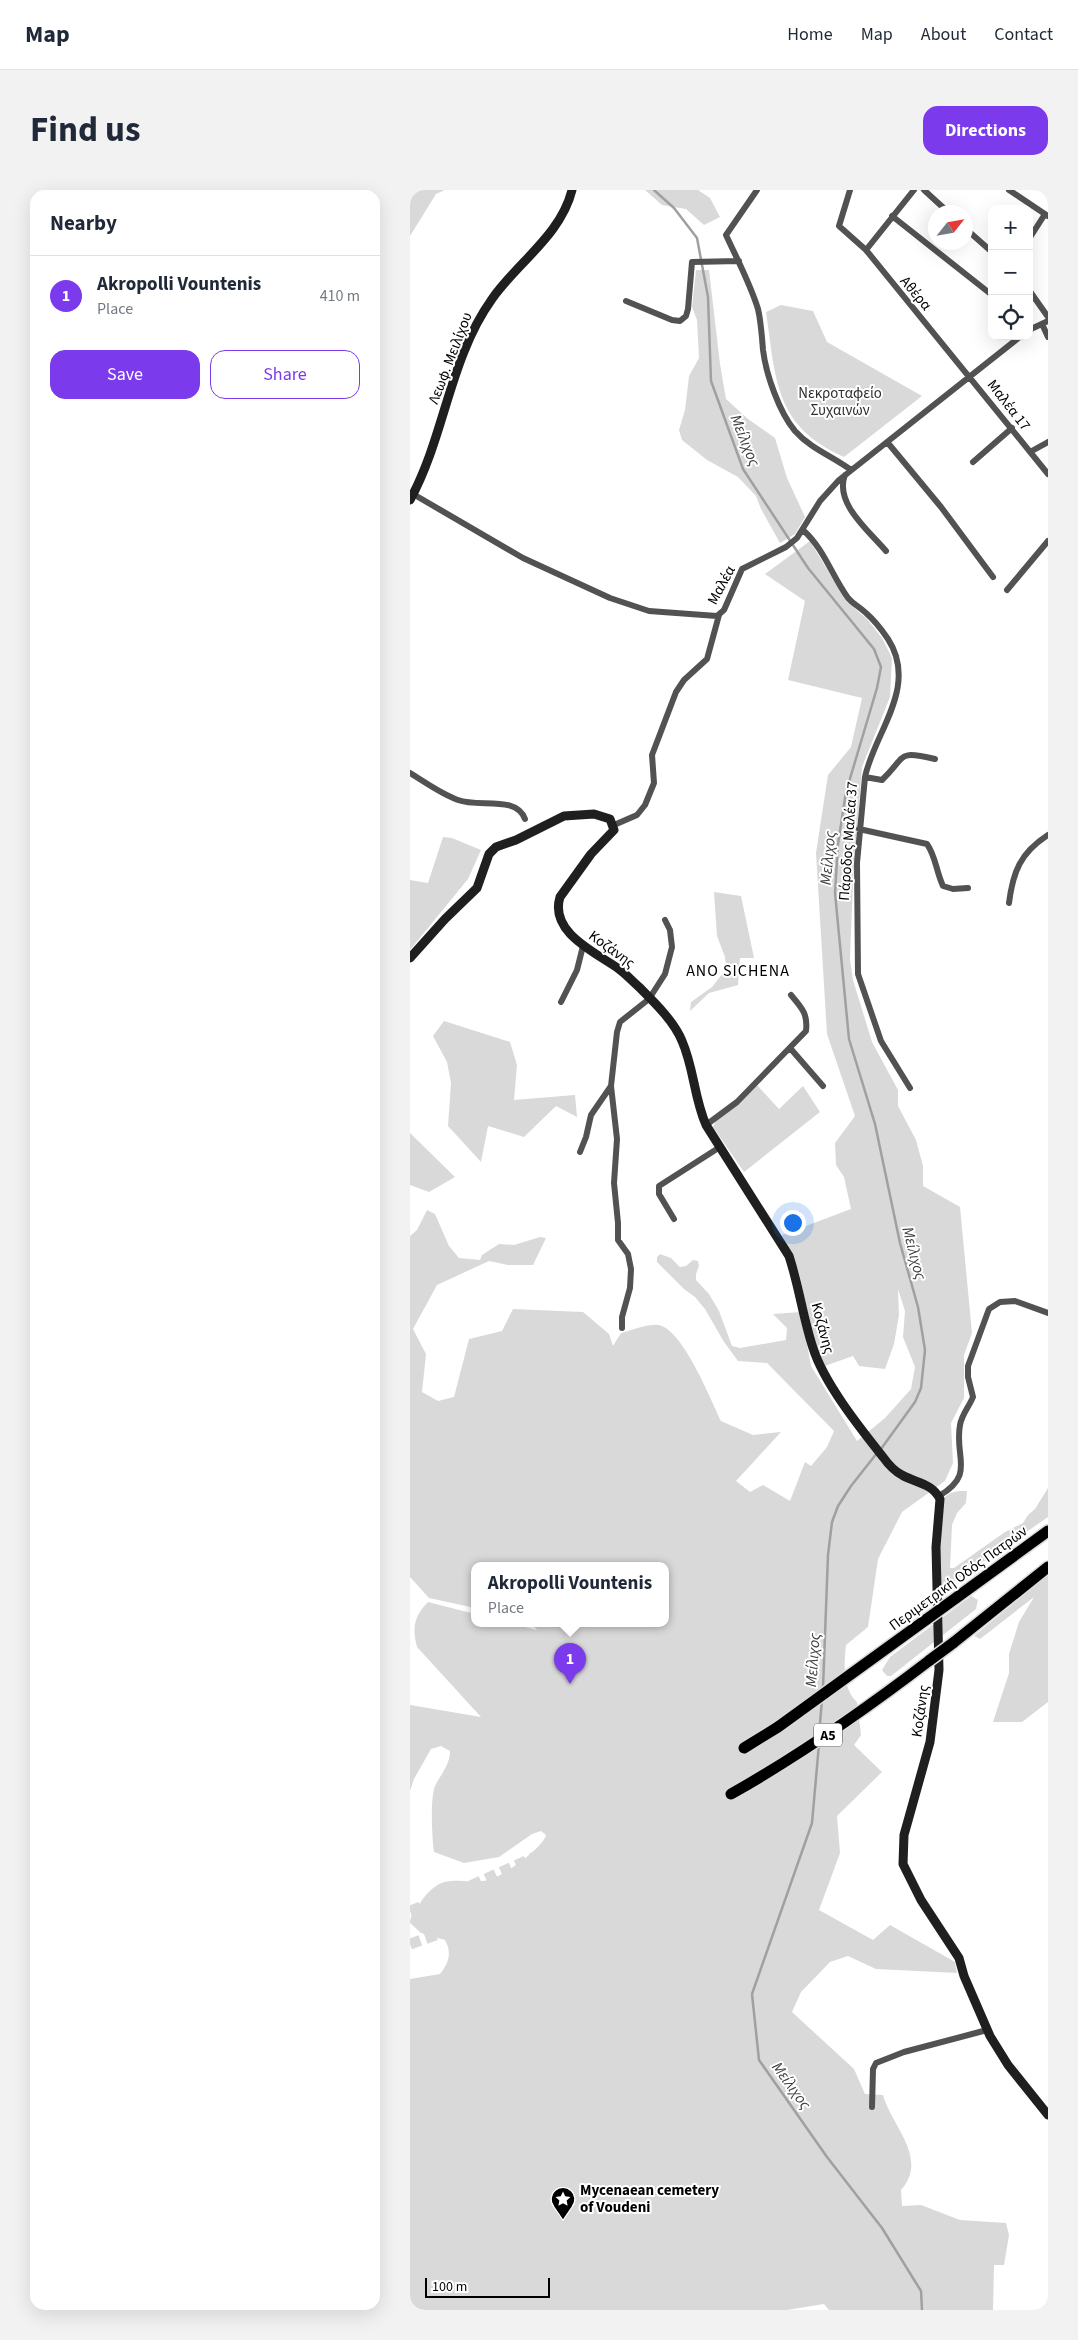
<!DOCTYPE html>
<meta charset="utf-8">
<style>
:root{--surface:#fff;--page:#f2f2f3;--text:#1f2937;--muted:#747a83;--line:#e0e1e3;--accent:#7c3aed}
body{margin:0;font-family:"Source Sans 3",sans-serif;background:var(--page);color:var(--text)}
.controls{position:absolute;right:15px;top:15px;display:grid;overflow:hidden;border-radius:10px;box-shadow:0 5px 20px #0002}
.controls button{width:45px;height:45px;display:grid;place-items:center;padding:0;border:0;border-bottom:1px solid var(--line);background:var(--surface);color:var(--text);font:25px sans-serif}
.compass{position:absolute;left:518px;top:15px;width:45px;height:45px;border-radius:50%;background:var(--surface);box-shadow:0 5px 20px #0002;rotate:59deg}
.scale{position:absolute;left:15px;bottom:12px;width:125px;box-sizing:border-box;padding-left:5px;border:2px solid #000;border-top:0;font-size:14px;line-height:18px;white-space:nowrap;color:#000;-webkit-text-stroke:4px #fff;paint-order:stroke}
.you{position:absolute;left:382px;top:1032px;width:18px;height:18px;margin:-12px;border:4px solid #fff;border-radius:50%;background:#1a73e8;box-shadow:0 0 0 8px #1a73e833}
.badge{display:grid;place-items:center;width:32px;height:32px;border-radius:50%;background:var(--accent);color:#fff;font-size:16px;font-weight:700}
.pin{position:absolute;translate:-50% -41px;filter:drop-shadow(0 1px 2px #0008)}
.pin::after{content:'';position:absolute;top:26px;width:18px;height:15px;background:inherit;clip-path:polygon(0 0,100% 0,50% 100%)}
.popup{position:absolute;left:61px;top:1372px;width:198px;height:65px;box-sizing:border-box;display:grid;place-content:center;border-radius:10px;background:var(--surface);filter:drop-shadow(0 1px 4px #0005);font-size:16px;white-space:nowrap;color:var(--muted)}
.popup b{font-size:19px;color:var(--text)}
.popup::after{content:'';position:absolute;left:50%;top:100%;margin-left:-10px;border:10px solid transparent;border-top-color:var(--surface)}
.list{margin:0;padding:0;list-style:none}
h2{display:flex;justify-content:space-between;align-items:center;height:65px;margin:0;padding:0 20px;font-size:21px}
h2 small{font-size:16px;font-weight:400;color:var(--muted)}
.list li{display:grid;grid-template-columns:32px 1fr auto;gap:15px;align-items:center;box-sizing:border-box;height:80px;padding:0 20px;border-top:1px solid var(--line)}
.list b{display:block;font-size:19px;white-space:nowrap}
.list p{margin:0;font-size:16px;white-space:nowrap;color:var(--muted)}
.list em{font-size:16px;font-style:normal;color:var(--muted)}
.actions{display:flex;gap:10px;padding:15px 20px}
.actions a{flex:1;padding:11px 0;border:1px solid var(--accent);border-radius:15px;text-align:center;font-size:18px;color:var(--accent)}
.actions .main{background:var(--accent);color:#fff}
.icon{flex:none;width:28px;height:28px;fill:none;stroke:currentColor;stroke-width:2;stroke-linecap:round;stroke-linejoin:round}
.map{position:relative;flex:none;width:638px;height:2120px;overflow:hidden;border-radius:15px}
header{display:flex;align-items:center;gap:30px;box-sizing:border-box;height:70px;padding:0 25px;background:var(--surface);border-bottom:1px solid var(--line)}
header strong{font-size:24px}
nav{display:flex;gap:28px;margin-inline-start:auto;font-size:18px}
.intro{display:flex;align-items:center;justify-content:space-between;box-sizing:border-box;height:120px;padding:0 30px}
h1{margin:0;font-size:35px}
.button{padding:12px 22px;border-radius:15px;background:var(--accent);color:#fff;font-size:18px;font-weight:700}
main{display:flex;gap:30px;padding:0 30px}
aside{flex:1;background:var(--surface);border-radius:15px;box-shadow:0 5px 20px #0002}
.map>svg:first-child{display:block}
.green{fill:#d9d9d9}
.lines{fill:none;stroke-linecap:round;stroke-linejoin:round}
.stream{stroke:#a0a0a0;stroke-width:2.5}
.highway-tunnel{stroke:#d9d9d9;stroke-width:11;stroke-dasharray:11 5.5;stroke-linecap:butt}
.highway-casing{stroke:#dbdbdb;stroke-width:14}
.street{stroke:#525252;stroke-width:6}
.secondary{stroke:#1f1f1f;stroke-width:9}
.highway{stroke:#000;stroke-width:11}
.highway-bridge-casing{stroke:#dbdbdb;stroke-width:14;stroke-linecap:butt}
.highway-bridge{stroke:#000;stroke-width:11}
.labels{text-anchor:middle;stroke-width:4;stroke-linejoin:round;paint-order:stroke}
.shield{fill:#fff;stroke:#4c4c4c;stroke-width:1}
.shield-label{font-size:14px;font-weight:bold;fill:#000}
.street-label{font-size:15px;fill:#000;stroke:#fff}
.park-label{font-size:15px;fill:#303030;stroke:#fff}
.poi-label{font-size:15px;font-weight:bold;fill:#000;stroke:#fff;text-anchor:start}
.water-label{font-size:16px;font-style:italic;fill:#414141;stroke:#fff}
.neighbourhood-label{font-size:16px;letter-spacing:1px;fill:#000;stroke:#fff}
</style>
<header>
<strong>Map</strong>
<nav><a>Home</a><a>Map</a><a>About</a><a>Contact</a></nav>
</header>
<div class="intro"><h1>Find us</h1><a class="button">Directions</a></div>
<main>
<aside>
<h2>Nearby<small></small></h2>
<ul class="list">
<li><span class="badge">1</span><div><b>Akropolli Vountenis</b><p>Place</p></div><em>410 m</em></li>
</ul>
<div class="actions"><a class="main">Save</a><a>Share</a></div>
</aside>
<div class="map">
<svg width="638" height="2120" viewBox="0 0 638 2120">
<rect width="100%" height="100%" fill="#fff"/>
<path class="green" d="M0 0H35L26 4 0 46Z
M235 0H288L300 8 310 27 294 35 276 19 252 15Z
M286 80H299L310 174 316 209 338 229 365 248 377 288 395 327 385 344 370 353 351 319 346 306 328 287 297 270 272 250 269 240 275 220 279 186 289 168 287 130 282 117Z
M371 115 403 121 417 152 512 206 434 267C364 236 366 189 356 122Z
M400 351 436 411 457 429 472 448 482 468 480 507 452 577 443 691 440 770 443 790 462 852 488 900V916L506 950 513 976V996L550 1017 562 1143 554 1165V1208L541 1233 543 1273 535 1291 492 1322 468 1369 458 1437 436 1455C434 1474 432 1498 447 1512L451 1545 444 1555 472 1582 427 1626 430 1663 409 1720 463 1750 480 1735 545 1772 547 1783 466 1779 438 1766 420 1772 391 1802 382 1822 444 1879 455 1904 473 1905C482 1937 519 1968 491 2000L492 2016 511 2015 550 2030 596 2033 599 2045 594 2075H584L583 2120H419L414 2114 377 2120H0V1789L30 1784C39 1773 42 1762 35 1750L11 1743 0 1733C0 1725 6 1719 10 1713 34 1679 47 1696 79 1690 92 1687 133 1658 136 1645L131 1641 122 1644 89 1667 54 1673 24 1662C22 1649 20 1608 25 1596 31 1584 40 1575 40 1561L31 1556 21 1559 4 1589 0 1601V1515L71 1527 7 1457C2 1438 4 1426 18 1412L65 1424V1433H98L127 1440 121 1433H255V1375H65V1418L19 1408 0 1387V1046L7 1040 17 1020 25 1024 39 1056 49 1068 70 1070 72 1065 89 1054 104 1055 130 1047 136 1048 123 1075H98L79 1071 27 1095 3 1139 16 1164 12 1202 28 1211 44 1207 59 1149 92 1141 103 1119 173 1122 199 1144 203 1156 211 1143C222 1140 239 1133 249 1135 273 1140 301 1210 311 1231L343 1245 371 1242 326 1291 340 1302 353 1295 380 1311 395 1272 401 1276 417 1257 424 1241 357 1173 328 1171 314 1152 295 1119 285 1107 274 1099 247 1072V1067L250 1064 261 1068 270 1077 276 1076 283 1070 288 1071 289 1076 286 1084V1090L299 1104 309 1121 322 1156 330 1158 376 1150 377 1138 363 1124 391 1122 401 1176 447 1251 475 1228 501 1199 505 1177 493 1147 495 1121 488 1099 489 1125 484 1154 475 1179 449 1176 443 1166 412 1177 408 1168 389 1083 372 1045 441 1019 434 987 426 975 425 953 445 926 417 844 406 663 418 585 441 557 452 508 378 490 395 411 355 384Z
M33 647 42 648 71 660 58 689 0 760V690L18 693Z
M304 702 331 706 344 768H330L328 795 299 803 280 821 281 812 302 797 316 779 315 767 307 746Z
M34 831 100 852 107 875 104 910 165 905 167 927 146 916 114 947 78 936 71 972 38 936 41 893 37 872 23 846Z
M347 895 369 919 393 896 410 922 334 982 303 937 306 931Z
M0 943 45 987 19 1002 0 995Z
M638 1298V1327L531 1401 529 1355 534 1308C541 1301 547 1301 557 1301L556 1313 547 1323 542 1335 540 1378H544L595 1342 613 1333 618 1325 625 1319Z
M638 1385V1512L612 1532H583L599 1483V1464L609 1432 624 1407 570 1449 564 1446Z
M561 1406 568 1410 566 1419 481 1486H477L472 1480 480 1467Z"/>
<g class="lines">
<path class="stream" d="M244 0 264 18 287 48 298 107 301 191 333 279 398 378 464 459 471 477 467 498 436 602 428 654 425 703 439 849 465 934 490 1053 508 1117 515 1160 511 1198 505 1212 471 1259
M413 1498 418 1365 422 1332 428 1316 441 1296 467 1263
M409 1546 412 1509
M409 1554 402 1633 342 1804 349 1870 417 1967 472 2038 511 2101 512 2120"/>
<path class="highway-tunnel" d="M0 1721 27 1711 216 1626 334 1558
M0 1754 71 1729 147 1696 321 1604"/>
<g class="highway-casing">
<path id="highway" d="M546 1408 638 1341
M543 1453 638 1377
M334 1558 368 1537 517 1429
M321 1604C392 1564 456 1519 520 1470"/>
</g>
<path class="street" d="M347 0 316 45C327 69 340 93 348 119 351 132 352 146 353 160 356 184 369 222 385 241 401 259 422 266 441 280
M440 0 429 36 456 60 638 284
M514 0 538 22
M599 0 638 26
M482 26 582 105
M556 39 582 62
M619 49 635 24
M456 60 504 0
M619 100 638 127
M216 111 262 130 270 131 276 126 278 119 282 72 329 71
M632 134 638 147
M619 140 638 131
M478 253 531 317 583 387
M620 262 638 252
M563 272 602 238
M435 285C424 313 459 341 476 361
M3 304 113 368 200 408 239 421 307 426 314 420 332 379 376 357 387 348 410 311 429 290 611 146
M394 341C414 359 422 386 438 408 443 414 450 417 456 423 464 430 472 440 478 449 509 497 464 543 455 587L447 673 448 784 471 851 500 898
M597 400 638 351
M0 583C15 592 31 604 48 610 69 618 106 605 115 629
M455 587 472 590C497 566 486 560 525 569
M204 635 227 625 235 615 244 593 242 565 266 502 274 490 297 469 309 425
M449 639 517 654C526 667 526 681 533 696L543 699 558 698
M599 713C603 682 610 663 638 645
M151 812 167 780 173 756
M380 858 413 896
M296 935 327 912 396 841C398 824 392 818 381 805
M170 962 176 947 181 925 201 896
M264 1029 249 1004V996L310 957
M212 1138V1127L220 1098 221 1079 218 1064 208 1050V1033L204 993 207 949 201 896 207 842 210 832 239 809 255 784 262 757 260 740 255 730
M529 1306C566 1284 544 1268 550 1235 552 1224 559 1217 563 1207L558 1187V1176L579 1119 590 1112 605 1111 638 1123
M462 1917 463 1879 466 1873 494 1862 577 1840"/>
<path class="secondary" d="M0 310C35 246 39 169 82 109 107 73 151 45 162 0
M0 768 35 729 67 698 79 664 86 657 106 650 154 626 184 624 200 629 204 640 181 664 150 707C139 743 187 763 209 779 216 784 222 791 229 797 244 812 264 831 272 851 284 878 284 908 296 935L379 1066C389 1096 393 1128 403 1158 414 1193 450 1238 473 1267 478 1274 484 1281 492 1285 506 1293 522 1293 530 1309L526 1357 529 1480 520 1552 494 1645 493 1674 511 1710 549 1768 554 1786 580 1846 598 1875 638 1925"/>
<use href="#highway" class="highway"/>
<g class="highway-bridge-casing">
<path id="highway-bridge" d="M517 1429 546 1408
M520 1470 543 1453"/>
</g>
<use href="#highway-bridge" class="highway-bridge"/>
</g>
<defs>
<g id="sight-pin" transform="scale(1.25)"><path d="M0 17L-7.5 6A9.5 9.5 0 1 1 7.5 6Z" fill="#000" stroke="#fff"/><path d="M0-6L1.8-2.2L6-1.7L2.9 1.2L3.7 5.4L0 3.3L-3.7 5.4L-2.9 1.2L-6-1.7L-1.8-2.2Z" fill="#fff"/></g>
</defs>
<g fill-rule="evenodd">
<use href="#sight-pin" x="153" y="2009"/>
</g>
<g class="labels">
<rect class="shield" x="404" y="1533.5" width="28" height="23" rx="4"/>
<g class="shield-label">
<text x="418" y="1550">Α5</text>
</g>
<g class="street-label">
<text transform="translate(506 103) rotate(50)" y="5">Αθέρα</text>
<text transform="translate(40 168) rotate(-69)" y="5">Λεωφ. Μειλίχου</text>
<text transform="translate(599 215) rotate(52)" y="5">Μαλέα 17</text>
<text transform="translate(311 395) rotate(-62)" y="5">Μαλέα</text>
<text transform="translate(438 651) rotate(-86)" y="5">Πάροδος Μαλέα 37</text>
<text transform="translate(202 759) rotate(36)" y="5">Κοζάνης</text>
<text transform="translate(413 1138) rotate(75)" y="5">Κοζάνης</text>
<text transform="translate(548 1388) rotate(-36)" y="5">Περιμετρική Οδός Πατρών</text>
<text transform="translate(510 1521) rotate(-82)" y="5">Κοζάνης</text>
</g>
<g class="park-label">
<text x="430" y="208">Νεκροταφείο<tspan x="430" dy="17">Συχαινών</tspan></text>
</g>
<g class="poi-label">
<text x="170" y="2005">Mycenaean cemetery<tspan x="170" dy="17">of Voudeni</tspan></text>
</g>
<g class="water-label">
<text transform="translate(336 250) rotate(68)" y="6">Μείλιχος</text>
<text transform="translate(417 668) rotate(-85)" y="6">Μείλιχος</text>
<text transform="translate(505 1063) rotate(75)" y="6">Μείλιχος</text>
<text transform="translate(402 1470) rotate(-86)" y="6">Μείλιχος</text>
<text transform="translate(382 1895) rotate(54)" y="6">Μείλιχος</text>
</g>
<g class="neighbourhood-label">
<text x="328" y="786">ANO SICHENA</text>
</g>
</g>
</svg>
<div class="controls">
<button>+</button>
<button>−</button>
<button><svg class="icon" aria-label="locate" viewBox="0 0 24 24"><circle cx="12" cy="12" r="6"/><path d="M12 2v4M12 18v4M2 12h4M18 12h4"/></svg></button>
</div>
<svg class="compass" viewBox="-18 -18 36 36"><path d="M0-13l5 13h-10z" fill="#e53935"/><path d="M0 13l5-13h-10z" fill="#747a83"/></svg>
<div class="scale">100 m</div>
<div class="you"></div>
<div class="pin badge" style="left:160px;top:1494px">1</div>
<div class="popup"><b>Akropolli Vountenis</b>Place</div>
</div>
</main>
